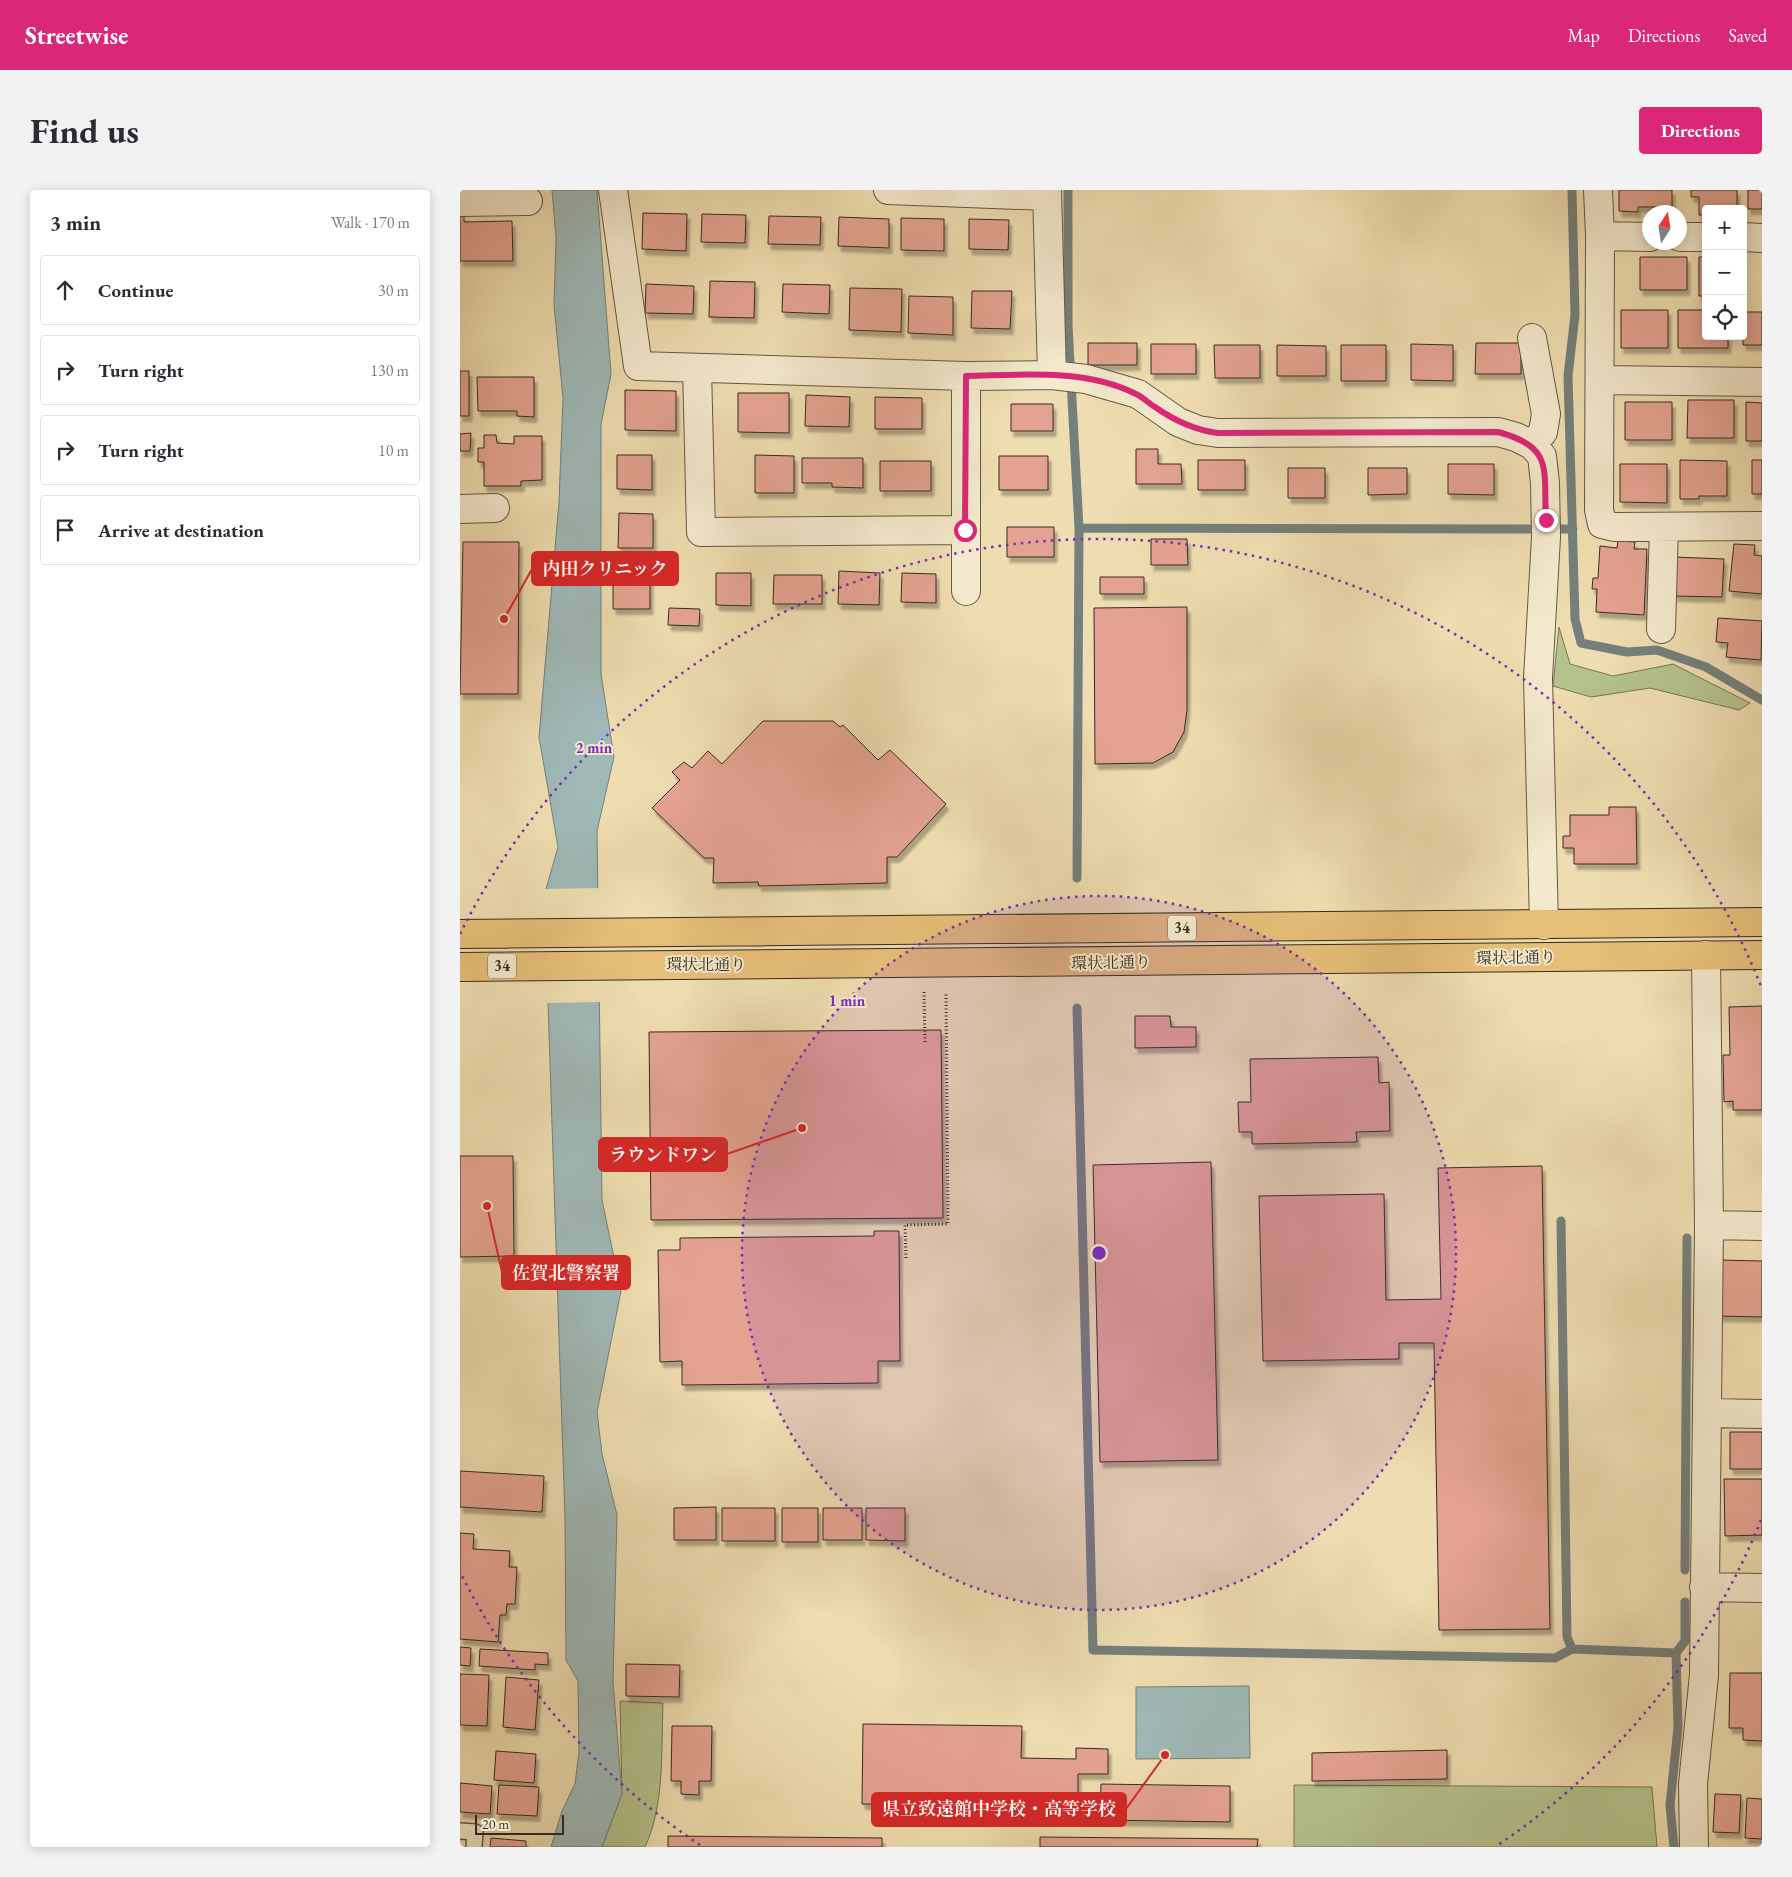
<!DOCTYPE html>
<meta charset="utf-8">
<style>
:root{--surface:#fff;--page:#f2f2f3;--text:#2b2b33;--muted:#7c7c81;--line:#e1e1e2;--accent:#db2777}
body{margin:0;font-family:"EB Garamond","Noto Serif JP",serif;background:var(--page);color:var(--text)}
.controls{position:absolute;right:15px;top:15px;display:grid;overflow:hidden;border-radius:5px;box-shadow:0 2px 12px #0003}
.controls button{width:45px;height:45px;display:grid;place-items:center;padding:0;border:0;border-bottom:1px solid var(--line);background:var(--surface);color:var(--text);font:25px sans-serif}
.compass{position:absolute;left:1182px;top:15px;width:45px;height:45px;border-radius:50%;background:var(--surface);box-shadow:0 2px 12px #0003;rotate:12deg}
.scale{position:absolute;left:15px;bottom:12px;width:89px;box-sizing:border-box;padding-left:5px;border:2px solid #362b24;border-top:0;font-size:14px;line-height:18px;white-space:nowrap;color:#362b24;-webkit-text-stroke:4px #f4e9cc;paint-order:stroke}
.stop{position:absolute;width:15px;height:15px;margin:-11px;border:4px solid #db2777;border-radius:50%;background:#fff}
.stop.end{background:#db2777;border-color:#fff;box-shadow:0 1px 5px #0008}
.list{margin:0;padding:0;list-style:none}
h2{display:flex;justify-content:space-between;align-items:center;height:65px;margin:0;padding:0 20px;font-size:21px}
h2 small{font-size:16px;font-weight:400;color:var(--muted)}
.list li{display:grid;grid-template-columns:32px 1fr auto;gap:15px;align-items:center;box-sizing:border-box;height:70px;margin:0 10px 10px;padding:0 10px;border:1px solid var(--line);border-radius:5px}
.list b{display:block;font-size:19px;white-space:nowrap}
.list em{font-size:16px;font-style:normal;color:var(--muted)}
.icon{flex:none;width:28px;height:28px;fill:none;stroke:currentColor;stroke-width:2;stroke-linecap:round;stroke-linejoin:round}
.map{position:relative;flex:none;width:1302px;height:1657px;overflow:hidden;border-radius:5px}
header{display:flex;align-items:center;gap:30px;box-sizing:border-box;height:70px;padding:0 25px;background:var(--accent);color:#fff}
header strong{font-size:24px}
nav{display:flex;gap:28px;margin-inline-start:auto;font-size:18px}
.intro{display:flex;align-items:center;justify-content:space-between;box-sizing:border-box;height:120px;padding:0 30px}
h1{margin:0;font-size:35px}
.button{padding:12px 22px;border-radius:5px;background:var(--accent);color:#fff;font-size:18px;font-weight:700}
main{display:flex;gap:30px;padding:0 30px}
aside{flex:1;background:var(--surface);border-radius:5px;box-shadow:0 2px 12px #0003}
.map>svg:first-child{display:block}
.grass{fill:#b5c28d;stroke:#767658}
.water{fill:#9fb9b7;stroke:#75807c}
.pier{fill:#eeddb0}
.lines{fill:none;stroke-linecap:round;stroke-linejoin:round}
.stream{stroke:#75807c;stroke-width:9}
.building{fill:#e4a391;stroke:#362b24;filter:url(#shadow)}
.lane-casing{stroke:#645847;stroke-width:18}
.street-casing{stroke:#645847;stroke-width:30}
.highway-casing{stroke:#362b24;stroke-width:30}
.path{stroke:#362b24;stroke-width:3;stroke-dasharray:1 2.5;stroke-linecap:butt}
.lane{stroke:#f4e9cc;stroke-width:15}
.street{stroke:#f4e9cc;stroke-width:28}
.highway{stroke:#e7be78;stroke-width:28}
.route{stroke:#db2777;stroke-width:6}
.ring{fill:none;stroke:#7b2cbf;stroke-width:2.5;stroke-dasharray:2.5 5}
.labels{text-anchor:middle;stroke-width:4;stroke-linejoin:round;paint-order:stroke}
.shield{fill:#f4e9cc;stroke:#6f6456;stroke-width:1}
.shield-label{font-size:15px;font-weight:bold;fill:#362b24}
.street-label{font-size:16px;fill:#362b24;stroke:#f4e9cc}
.centre{fill:#7b2cbf;stroke:#f4e9cc;stroke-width:2.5}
.ring-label{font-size:15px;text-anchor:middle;font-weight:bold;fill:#7b2cbf;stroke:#f4e9cc;stroke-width:4;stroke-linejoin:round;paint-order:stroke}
.leader{fill:none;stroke:#d62828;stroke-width:2}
.callout-dot{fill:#d62828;stroke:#f4e9cc;stroke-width:2}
.callout{fill:#d62828;stroke:#d62828;stroke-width:2}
.callout-label{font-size:18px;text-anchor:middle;font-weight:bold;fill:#fff}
</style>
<header>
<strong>Streetwise</strong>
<nav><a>Map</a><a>Directions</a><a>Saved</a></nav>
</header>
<div class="intro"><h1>Find us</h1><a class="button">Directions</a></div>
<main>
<aside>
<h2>3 min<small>Walk · 170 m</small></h2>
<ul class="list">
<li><svg class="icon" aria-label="ahead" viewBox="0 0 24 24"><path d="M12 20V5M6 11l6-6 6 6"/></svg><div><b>Continue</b></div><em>30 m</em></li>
<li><svg class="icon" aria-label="right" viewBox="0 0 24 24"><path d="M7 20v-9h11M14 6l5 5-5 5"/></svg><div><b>Turn right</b></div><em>130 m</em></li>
<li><svg class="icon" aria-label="right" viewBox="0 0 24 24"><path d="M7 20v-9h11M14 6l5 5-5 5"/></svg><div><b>Turn right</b></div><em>10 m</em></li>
<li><svg class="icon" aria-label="arrive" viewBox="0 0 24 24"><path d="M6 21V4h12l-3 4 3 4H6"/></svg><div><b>Arrive at destination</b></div></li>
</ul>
</aside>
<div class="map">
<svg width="1302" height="1657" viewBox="0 0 1302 1657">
<defs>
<filter id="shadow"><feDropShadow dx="3" dy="5.5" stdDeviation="1" flood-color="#0004"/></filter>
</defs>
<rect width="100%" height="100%" fill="#eeddb0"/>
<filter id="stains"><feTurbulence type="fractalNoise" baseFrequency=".004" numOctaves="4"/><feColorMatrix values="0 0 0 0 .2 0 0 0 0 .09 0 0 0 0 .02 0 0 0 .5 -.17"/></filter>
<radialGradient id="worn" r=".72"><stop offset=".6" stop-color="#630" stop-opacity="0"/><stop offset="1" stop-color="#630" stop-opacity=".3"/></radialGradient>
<path class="grass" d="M1099 437 1110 474 1153 486 1213 474 1290 513 1279 520 1190 498 1131 507 1093 496Z
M160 1511 203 1513C201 1560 205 1614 185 1657H142L162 1604Z
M834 1595 1192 1597 1197 1657H834Z"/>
<path class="water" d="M92 0H137L151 184 141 234V484L154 567 137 641 142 1010 161 1101 137 1222 142 1264 157 1325 153 1492 162 1604 142 1657H91L102 1621 115 1594 119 1563 118 1491 106 1470 105 1328 88 813 86 699 98 657 79 547 99 312 103 208 94 115 96 48Z
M789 1496 790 1568 676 1569V1497Z"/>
<path class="pier" d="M140 698 142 812 86 813 83 699Z"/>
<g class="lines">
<path class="stream" d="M608 0V136L619 338 617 688
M1112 0 1115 125 1108 186 1115 429 1121 453 1167 462 1197 460 1246 477 1302 510
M619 338 1113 339
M617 818 633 1460 1095 1468 1112 1459 1216 1463 1218 1537 1210 1615 1214 1657
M1101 1031 1107 1447 1112 1459
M1225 1380 1227 1048
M1216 1463 1225 1451V1412"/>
</g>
<path class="building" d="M1159 0H1212V17H1178V22L1159 21Z
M1231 0H1277V17L1246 19V25H1239V7H1231Z
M1288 0H1302V19H1288Z
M183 23 227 24 226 61 182 59Z
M242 24 286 25 285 53 241 52Z
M0 25H4V32L52 31 53 71H0Z
M309 26 361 27 360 55 308 54Z
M379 27 429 29V58L378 56Z
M441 28 484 29V61L441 60Z
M509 29 549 30 548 60 509 59Z
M1180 67H1227V100H1180Z
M1239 67H1246V106H1239Z
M250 91 295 92 294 128 249 127Z
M186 94 234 96 233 124 185 123Z
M323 94 370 95 369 124 322 122Z
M390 98 442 99 441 142 389 140Z
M512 101H552L550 139 511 138Z
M449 106 493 107V145L448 143Z
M1161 120H1208V158H1161Z
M1218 120H1246V146H1268V158H1218Z
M1283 122H1302V155H1283Z
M628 153H677V175H628Z
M1016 153H1061V184H1015Z
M691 154H736V184H691Z
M951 154 993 155V191L951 190Z
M754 155H800V188H755Z
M817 155 866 156V186H817Z
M881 155H926V191H881Z
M0 181H9V226H0Z
M17 187H74V227L57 226V221H18Z
M165 200 216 201V241L165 240Z
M278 203H329V243L278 242Z
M346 205 390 207 389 237 345 236Z
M415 207 462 208V239H415Z
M1228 210H1274V248H1227Z
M1165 212H1212V250H1165Z
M1286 212 1302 213V251H1286Z
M551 214H593V241H551Z
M11 243 10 261H0V244Z
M24 245H36L37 253 54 254V246H82V290L61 291V296H24V272H18V258H24Z
M676 259H698V274H721L722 294H676Z
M157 265H192V300L157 299Z
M295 265 334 266V303H295Z
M539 266H588V300H539Z
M342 268H403V298L372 297V293H342Z
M738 270H785V300H738Z
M1220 270 1267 271V306H1239V309H1220Z
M1292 270H1302V304H1292Z
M420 271H471V301H420Z
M988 274H1034V305L988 304Z
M1160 274H1207V313L1160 312Z
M828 278H865V308H828Z
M908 278H947V304L908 305Z
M159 323 193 324V358H158Z
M547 337H594V367H547Z
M691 349H727L728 375H691Z
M1158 351 1175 352 1174 359H1187L1184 425 1136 422 1137 399H1132L1133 388H1138L1140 356 1157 358Z
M3 352H59L58 504H0Z
M1274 354 1295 355 1294 365 1302 366V404L1269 401Z
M1215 367 1264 369 1262 407 1214 406Z
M379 381 420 383 419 415 378 414Z
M256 383H291V416L256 415Z
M442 383 476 384V413L441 412Z
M314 385H362V414H313Z
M190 386V419H153V387Z
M640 387H684V404H640Z
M727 417V520L724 542 713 562 693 573 635 574 634 418Z
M209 418 240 419 239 436 208 435Z
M1258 428 1302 431 1301 470 1266 467 1268 453 1256 452Z
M303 531H373L380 537 383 535 418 570 430 560 486 614 437 667H427V693L299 696 298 692 253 693 254 668H244L192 618 220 590 212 582 224 572 232 578 248 561 262 574Z
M1149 617H1176L1177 674H1114V658H1103V646H1110V625H1149Z
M1302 816V920H1273V911L1264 912 1263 865H1270L1269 817Z
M675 826H710L711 837H736V857L675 858Z
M481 840 483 1028 191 1030 189 842Z
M918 867 919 893 929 892 930 941 896 942 897 952 792 954V942H779L778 912H791L790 869Z
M0 966H53L54 1066 0 1067Z
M751 972 758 1270 640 1272 633 975Z
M1082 976 1090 1439 979 1440 974 1153H939V1169L803 1171 799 1006 924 1004 926 1110 981 1109 978 978Z
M414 1041H439L440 1171H418V1193L222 1195V1171L200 1172 198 1060H220V1048L414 1046Z
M1257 1070 1302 1071V1127L1256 1126Z
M1270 1242H1302V1279H1270Z
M0 1281 84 1286 82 1322 0 1317Z
M1264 1289H1302V1345L1265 1346Z
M256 1317V1350H214V1318Z
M262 1318H315V1351H262Z
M322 1318H358V1352H322Z
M363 1318H402V1350H363Z
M406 1318H445V1351L406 1350Z
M0 1343 14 1344 13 1359 50 1361 49 1377H57L55 1414H47L46 1425H40L38 1452 0 1449Z
M0 1457 11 1458 10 1476 0 1475Z
M20 1459 88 1463V1475L75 1474V1480L19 1476Z
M166 1474 220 1475 219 1507 166 1506Z
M1270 1483H1302V1551L1283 1550V1538H1269Z
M0 1484 29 1485 27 1536 0 1535Z
M46 1487 79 1490 75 1540 43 1537Z
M403 1534 562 1536 561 1568 616 1569V1558L648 1559V1584H618V1615H603V1622H537V1615L402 1614Z
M212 1536H252L251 1591H239V1605L221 1604V1591H211Z
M987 1560V1589L852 1591V1563Z
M36 1561 76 1564 74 1593 34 1590Z
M0 1593 32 1596 30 1624 0 1622Z
M641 1594 770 1596V1632L640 1630Z
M39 1595 79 1597 77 1626 37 1624Z
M1255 1604 1281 1605 1279 1643 1253 1642Z
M1287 1608 1302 1609V1649L1285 1648Z
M208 1646 422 1648V1657H208Z
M580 1647 798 1649 797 1657H580Z
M31 1648 66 1651V1657H30Z"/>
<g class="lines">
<g class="lane-casing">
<path id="lane" d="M0 1641 15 1642 14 1657"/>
</g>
<g class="street-casing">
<path id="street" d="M153 0 178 176 506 186 592 185 626 189 678 204 718 232 738 240 758 243 1038 242 1056 247 1072 255 1082 266 1085 293 1086 347 1078 488 1084 735
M428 0 586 6
M587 0 592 185
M1138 0 1140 46 1139 320 1142 334 1154 337 1302 336
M0 12 68 11
M1140 46 1190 47
M1220 47H1246
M1283 47 1302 48
M237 178 241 342 505 340
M1140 190 1302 192
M1072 255 1083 242 1086 224 1072 148
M0 319 35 318
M506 401V186
M1201 439 1204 337
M1246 765 1249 1035
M1248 1223 1302 1224
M1244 1397 1302 1398
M1234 1657 1233 1594 1244 1485 1249 1035 1302 1036"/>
</g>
<g class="highway-casing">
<path id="highway" d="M0 744 1302 732
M0 777 1302 765"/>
</g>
<path class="path" d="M464 802 465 854
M446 1068 445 1035 488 1034 486 802"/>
<use href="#lane" class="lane"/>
<use href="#street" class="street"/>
<use href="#highway" class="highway"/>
</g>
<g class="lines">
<path class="route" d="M505 340 506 186C561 185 625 178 676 204 683 207 688 213 695 217 715 231 734 240 758 243L1038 242C1095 257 1083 280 1086 330"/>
</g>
<circle cx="639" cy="1063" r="357" fill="#7b2cbf" fill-opacity=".12"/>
<g class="ring">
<circle cx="639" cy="1063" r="357"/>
<path d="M1301 1330A714 714 0 0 1 1038 1655M240 1655A714 714 0 0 1 0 1382M0 744A714 714 0 0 1 1301 796"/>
</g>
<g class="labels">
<g class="shield">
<rect x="708" y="725.5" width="28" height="25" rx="4"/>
<rect x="28" y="763.5" width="28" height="25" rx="4"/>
</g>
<g class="shield-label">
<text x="722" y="743">34</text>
<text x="42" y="781">34</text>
</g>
<g class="street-label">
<text transform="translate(1056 767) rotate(-1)" y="6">環状北通り</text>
<text transform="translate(651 772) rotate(-1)" y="6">環状北通り</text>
<text x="246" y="780">環状北通り</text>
</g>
</g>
<circle cx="639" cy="1063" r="8" class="centre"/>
<g class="ring-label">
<text x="134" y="563">2 min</text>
<text x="387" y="816">1 min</text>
</g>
<path class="leader" d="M44 429L72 379M342 938L267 964M27 1016L42 1082M705 1565L666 1619"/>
<g class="callout-dot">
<circle cx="44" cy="429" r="5"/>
<circle cx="342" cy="938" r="5"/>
<circle cx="27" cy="1016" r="5"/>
<circle cx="705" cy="1565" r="5"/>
</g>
<g class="callout">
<rect x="72" y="362" width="146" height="33" rx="5"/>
<rect x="139" y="948" width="128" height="33" rx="5"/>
<rect x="42" y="1066" width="128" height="33" rx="5"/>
<rect x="412" y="1603" width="254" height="33" rx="5"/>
</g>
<g class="callout-label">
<text x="145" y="385">内田クリニック</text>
<text x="203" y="971">ラウンドワン</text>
<text x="106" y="1089">佐賀北警察署</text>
<text x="539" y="1625">県立致遠館中学校・高等学校</text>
</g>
<rect width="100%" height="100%" filter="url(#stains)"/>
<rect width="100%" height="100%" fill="url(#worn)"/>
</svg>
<div class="controls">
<button>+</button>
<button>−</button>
<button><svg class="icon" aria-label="locate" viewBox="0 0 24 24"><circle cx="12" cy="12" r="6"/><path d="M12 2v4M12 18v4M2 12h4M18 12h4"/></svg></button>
</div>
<svg class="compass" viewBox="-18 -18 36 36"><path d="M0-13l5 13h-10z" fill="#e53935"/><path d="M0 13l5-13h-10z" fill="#7c7c81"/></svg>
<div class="scale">20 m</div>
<div class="stop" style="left:505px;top:340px"></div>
<div class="stop end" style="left:1086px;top:330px"></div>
</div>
</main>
